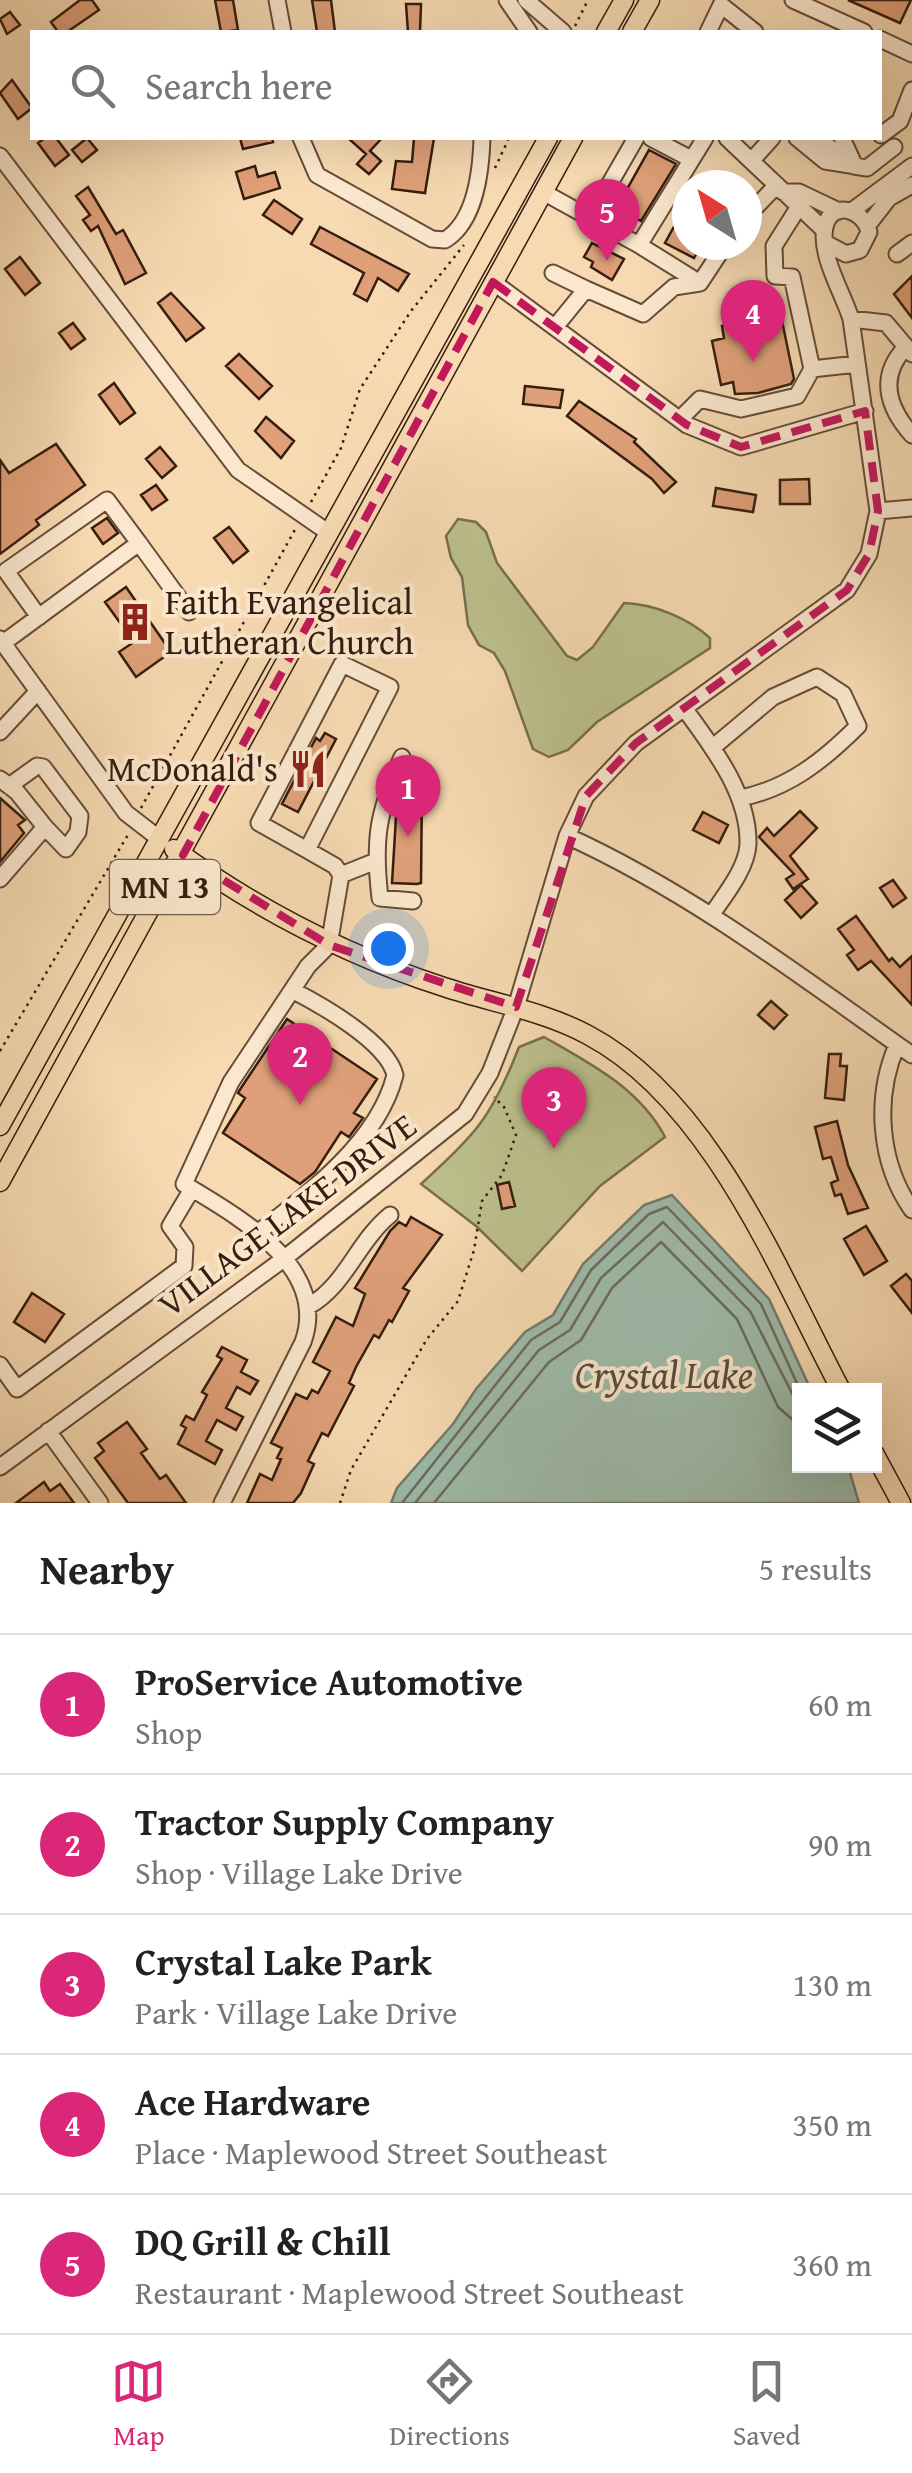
<!DOCTYPE html>
<meta charset="utf-8">
<style>
:root{--surface:#fff;--page:#f2f2f2;--text:#222;--muted:#767676;--line:#e0e0e0;--accent:#db2777}
body{margin:0;font-family:"Gentium Book Plus",serif;background:var(--page);color:var(--text)}
.controls{position:absolute;right:30px;bottom:30px;display:grid;overflow:hidden;border-radius:0px;box-shadow:0 10px 40px #0002}
.controls button{width:90px;height:90px;display:grid;place-items:center;padding:0;border:0;border-bottom:2px solid var(--line);background:var(--surface);color:var(--text);font:50px sans-serif}
.compass{position:absolute;left:672px;top:170px;width:90px;height:90px;border-radius:50%;background:var(--surface);box-shadow:0 10px 40px #0002;rotate:323deg}
.you{position:absolute;left:388px;top:948px;width:35px;height:35px;margin:-25px;border:8px solid #fff;border-radius:50%;background:#1a73e8;box-shadow:0 0 0 15px #1a73e833}
.badge{display:grid;place-items:center;width:65px;height:65px;border-radius:50%;background:var(--accent);color:#fff;font-size:32px;font-weight:700}
.pin{position:absolute;translate:-50% -82px;filter:drop-shadow(0 2px 5px #0008)}
.pin::after{content:'';position:absolute;top:52px;width:35px;height:30px;background:inherit;clip-path:polygon(0 0,100% 0,50% 100%)}
.list{margin:0;padding:0;list-style:none}
h2{display:flex;justify-content:space-between;align-items:center;height:130px;margin:0;padding:0 40px;font-size:42px}
h2 small{font-size:32px;font-weight:400;color:var(--muted)}
.list li{display:grid;grid-template-columns:65px 1fr auto;gap:30px;align-items:center;box-sizing:border-box;height:140px;padding:0 40px;border-top:2px solid var(--line)}
.list b{display:block;font-size:38px;white-space:nowrap}
.list p{margin:0;font-size:32px;white-space:nowrap;color:var(--muted)}
.list em{font-size:32px;font-style:normal;color:var(--muted)}
.icon{flex:none;width:55px;height:55px;fill:none;stroke:currentColor;stroke-width:2;stroke-linecap:round;stroke-linejoin:round}
.map{position:relative;flex:none;width:912px;height:1503px;overflow:hidden}
.search{position:absolute;background:var(--surface);box-shadow:0 10px 40px #0002;left:30px;right:30px;top:30px;height:110px;display:flex;align-items:center;gap:25px;box-sizing:border-box;padding:0 35px;border-radius:0px;color:var(--muted);font-size:38px}
.sheet{height:830px;background:var(--surface)}
nav{display:flex;justify-content:space-around;align-items:center;box-sizing:border-box;height:140px;border-top:2px solid var(--line);background:var(--surface);font-size:28px;color:var(--muted)}
nav a{display:grid;justify-items:center;gap:5px}
nav .on{color:var(--accent)}
.map>svg:first-child{display:block}
.green{fill:#bcc08d;stroke:#796e4e;stroke-width:2.5}
.water{fill:#9ebbaa;stroke:#747c6c;stroke-width:2.5}
.lines{fill:none;stroke-linecap:round;stroke-linejoin:round}
.shore{stroke:#6a6c5c;stroke-width:2.5}
.building{fill:#dfa079;stroke:#361d0f;stroke-width:2.5}
.minor-casing{stroke:#664c38;stroke-width:19}
.major-casing{stroke:#361d0f;stroke-width:21}
.path{stroke:#361d0f;stroke-width:2.5;stroke-dasharray:2.5 5;stroke-linecap:butt}
.minor{stroke:#fae7cd;stroke-width:15}
.major{stroke:#f7dab2;stroke-width:18}
.marked{fill:none;stroke:#c2185b;stroke-width:8;stroke-dasharray:20 12;stroke-linejoin:round}
.labels{text-anchor:middle;stroke-width:8;stroke-linejoin:round;paint-order:stroke}
.shield{fill:#fae7cd;stroke:#715a48;stroke-width:2.5}
.shield-label{font-size:32px;font-weight:bold;fill:#361d0f}
.poi-label{font-size:35px;fill:#361d0f;stroke:#fae7cd;text-anchor:start}
.street-label{font-size:35px;fill:#361d0f;stroke:#fae7cd}
.water-label{font-size:38px;font-style:italic;fill:#554c3e;stroke:#fae7cd}
</style>
<div class="map">
<svg width="912" height="1503" viewBox="0 0 912 1503">
<rect width="100%" height="100%" fill="#f7dab2"/>
<filter id="stains"><feTurbulence type="fractalNoise" baseFrequency=".002" numOctaves="4"/><feColorMatrix values="0 0 0 0 .2 0 0 0 0 .09 0 0 0 0 .02 0 0 0 .5 -.17"/></filter>
<radialGradient id="worn" r=".72"><stop offset=".6" stop-color="#630" stop-opacity="0"/><stop offset="1" stop-color="#630" stop-opacity=".3"/></radialGradient>
<path class="green" d="M458 519 476 522 486 532 497 563 567 656 577 660 593 647 624 603C654 604 688 618 710 638V648L597 722 568 750 549 757 533 749 505 671 494 653 479 645 468 625 462 577 451 558 446 536Z
M544 1037C590 1063 640 1089 665 1137L600 1186 522 1271 476 1226 421 1184C477 1132 491 1119 519 1047Z"/>
<path class="water" d="M672 1195 769 1299 811 1390H800V1466H848L859 1503H391L397 1488 453 1424 476 1389 525 1332 553 1315 583 1264 644 1205Z"/>
<g class="lines">
<path class="shore" d="M402 1503 531 1340 560 1322 591 1270 649 1214 667 1207 761 1304 800 1390
M415 1503 539 1350 570 1330 601 1278 663 1222 750 1311 800 1409
M434 1503 549 1362 581 1340 612 1288 661 1242 737 1319 778 1407 800 1426"/>
</g>
<path class="building" d="M80 0H92L99 10 67 32H58L51 22Z
M215 0H233L238 30 221 32Z
M312 0H331L335 32H317Z
M848 0H911L900 23Z
M406 4H421L420 32H408Z
M10 12 20 25 7 34 0 19Z
M12 80 32 108 18 119 0 93Z
M45 138H56L69 155 55 166 38 143Z
M87 138 97 150 82 162 72 150Z
M240 138H272L273 142 243 149Z
M348 138H382L370 151 381 161 369 174 357 164 366 154Z
M414 138H434L425 193 392 189 396 161 412 162Z
M649 150 676 164 641 221 617 207Z
M255 166 258 177 275 172 280 188 244 199 236 172Z
M88 187 116 234 123 230 146 273 125 284 98 226 91 231 83 220 90 215 76 196Z
M274 200 302 219 292 234 263 215Z
M687 203V245H701L694 258 665 243Z
M320 227 409 274 398 291 378 278 367 301 354 294 364 273 311 244Z
M592 243 624 259 612 280 591 267 593 262 584 257Z
M20 257 40 283 25 295 5 269Z
M912 276V318L894 294Z
M171 293 204 328 186 341 158 303Z
M780 311 794 379 791 384 758 393 735 394 733 382 721 385 712 341 724 338 722 326Z
M73 323 85 339 71 349 59 333Z
M239 354 272 386 259 399 226 366Z
M114 383 135 413 120 424 99 395Z
M525 386 563 390 560 408 523 404Z
M579 401 636 439 634 442 676 482 664 493 652 479 567 416Z
M266 417 294 441 281 458 255 431Z
M56 444 85 485 36 520 39 525 0 554V460L9 473Z
M160 447 176 466 162 478 146 459Z
M809 479 810 504H780V480Z
M156 485 167 500 152 510 141 495Z
M716 488 756 495 753 512 713 506Z
M107 518 118 533 103 544 92 528Z
M229 527 248 551 233 563 214 538Z
M126 587 171 652 136 677 119 652 134 642 105 602Z
M325 733 336 739 298 812 282 804 316 738 320 741Z
M404 782 422 783 421 883 417 884 392 883 396 817H402Z
M0 798 25 820 18 825 24 833 0 862Z
M800 811 817 828 790 856 808 879 793 889 786 879 794 874 759 837 767 828 774 836Z
M703 812 728 825 719 843 693 830Z
M893 880 906 898 893 907 880 888Z
M801 885 817 903 801 918 785 900Z
M856 916 889 961 892 958 900 967 912 956V1005L871 961 858 970 847 955 854 950 838 929Z
M771 1001 787 1015 774 1029 758 1015Z
M287 1019 377 1079 354 1113 363 1118 349 1137 341 1132 315 1172 300 1184 223 1133 245 1098 238 1093 241 1088Z
M829 1054H841L840 1066H847L844 1100 825 1098Z
M837 1121 848 1165 868 1208 848 1214 841 1194 835 1196 831 1183 838 1180 831 1157 823 1159 815 1127Z
M509 1182 515 1206 502 1209 497 1185Z
M411 1217 442 1235 403 1288 409 1291 392 1322 389 1320 379 1338 374 1335 356 1367 349 1383 354 1386 328 1436 322 1433 308 1461 314 1464 301 1493 293 1503H247L260 1474 272 1480 281 1459 277 1458 282 1448 271 1443 296 1394 307 1399 312 1390 318 1393 330 1371 313 1362 336 1317 353 1326 365 1294 355 1288 390 1231 399 1222 406 1226Z
M866 1226 887 1261 864 1275 844 1239Z
M906 1274 912 1281V1313L891 1286Z
M32 1293 64 1314 45 1342 14 1322Z
M222 1347 247 1360 241 1372 258 1381 250 1394 237 1387 226 1408 243 1417 236 1430 217 1420 206 1441 222 1450 215 1464 178 1444 186 1428 181 1425 186 1416 194 1420 207 1395 202 1392 222 1359 217 1356Z
M127 1422 147 1449 141 1453 160 1479 166 1475 186 1503H128L95 1458 104 1451 98 1443Z
M44 1482 50 1491 60 1484 74 1503H16Z"/>
<g class="lines">
<g class="minor-casing">
<path id="minor" d="M277 0 283 32
M507 0 529 32
M526 0 563 32
M793 0 864 32
M708 32 721 5 755 32
M880 39 912 54
M881 135 900 121 912 90
M301 138 317 175 432 239 445 240C476 221 481 171 482 138
M651 138 691 159
M727 138 824 230
M797 138 825 161 850 165
M817 138 854 166 867 168 894 147
M842 138 853 162
M0 156 238 470 329 533
M753 159 772 138
M543 192 639 245 705 138
M783 192H799L839 211
M798 208 774 246 775 276 792 277 812 369 857 364
M853 210 912 166
M747 216 777 185
M590 218 636 138
M868 225 889 198 912 185
M639 245 700 283 725 245
M897 254 912 243
M553 273 586 289
M493 282 687 425 741 447 865 411
M851 319 886 323 912 354
M555 327 586 289 643 314 674 287 700 283
M906 347C878 376 887 407 912 435
M680 419 700 399 741 409 797 396 812 369
M878 511 912 508
M39 617 6 571 107 500 139 543
M0 639 126 813 161 840
M3 643 139 543 189 612
M684 708C712 747 749 793 748 844 747 868 725 895 712 914
M0 732 38 691
M712 748 773 697 817 677 843 694 858 726C824 760 788 789 740 798
M402 757C378 812 373 839 380 898L413 901
M0 779 17 792 45 827
M567 836C692 893 800 976 912 1055
M341 875 376 861
M0 879 45 827 66 849 78 832 80 816 43 767 37 766 9 786
M897 1045C874 1098 879 1163 912 1210
M260 1231C311 1192 379 1140 395 1075 387 1042 321 1005 292 990
M309 1306C346 1285 357 1242 390 1215
M0 1365 17 1389
M17 1389 184 1266 185 1247 170 1226 192 1189
M48 1431 100 1503
M0 1467 281 1261 465 1114 490 1073 516 1007 567 836 586 796 636 743 847 590 869 554 878 511 851 319C843 293 819 255 825 227 831 199 864 209 869 232L860 250 846 254 829 245
M222 1503 303 1342C330 1267 237 1216 184 1184L231 1082 308 966 329 945 341 875 335 866 307 850 390 687 342 664 259 823 307 850"/>
</g>
<g class="major-casing">
<path id="major" d="M606 32 624 0
M632 32 650 0
M174 849C258 910 345 955 444 987 492 1003 544 1011 588 1035 711 1100 779 1273 841 1390
M0 1126 548 138
M0 1182 573 138
M874 1453 901 1503"/>
</g>
<path class="path" d="M575 26 588 0
M495 168 509 138
M311 502 341 448 360 389 411 311 464 245
M141 808 297 526
M0 1051 129 833
M340 1503 351 1470 427 1339 458 1301 474 1250 482 1201 502 1175 516 1135 504 1107 494 1097"/>
<use href="#minor" class="minor"/>
<use href="#major" class="major"/>
</g>
<path class="marked" d="M493 282 687 425 741 447 865 411 878 511 869 554 847 590 636 743 586 796 516 1007 329 945 183 855Z"/>
<defs>
<g id="building-bare" transform="scale(3)"><path d="M-4-6H4V6H1V3H-1V6H-4ZM-2.5-4.3h1.7v1.8h-1.7ZM.8-4.3h1.7v1.8H.8ZM-2.5-1h1.7V.8h-1.7ZM.8-1h1.7V.8H.8Z" fill="#8f2418" stroke="#fae7cd" stroke-width="2.5" paint-order="stroke"/></g>
<g id="restaurant-bare" transform="scale(3)"><path d="M-5-6h1v4h1v-4h1v4h1v-4h1v5L-1.5 .5V6h-2V.5L-5-1ZM5-6V6H3V1.5H1.5Q1.5-4 5-6Z" fill="#8f2418" stroke="#fae7cd" stroke-width="2.5" paint-order="stroke"/></g>
</defs>
<g fill-rule="evenodd">
<use href="#building-bare" x="135" y="622"/>
<use href="#restaurant-bare" x="308" y="769"/>
</g>
<g class="labels">
<rect class="shield" x="110" y="860" width="110" height="54" rx="8"/>
<g class="shield-label">
<text x="165" y="898">MN 13</text>
</g>
<g class="poi-label">
<text x="165" y="614">Faith Evangelical<tspan x="165" dy="40">Lutheran Church</tspan></text>
<text x="278" y="781" text-anchor="end">McDonald's</text>
</g>
<g class="street-label">
<text transform="translate(287 1215) rotate(-37)" y="12">VILLAGE LAKE DRIVE</text>
</g>
<g class="water-label">
<text x="664" y="1388">Crystal Lake</text>
</g>
</g>
<rect width="100%" height="100%" filter="url(#stains)"/>
<rect width="100%" height="100%" fill="url(#worn)"/>
</svg>
<div class="controls">
<button><svg class="icon" aria-label="layers" viewBox="0 0 24 24"><path d="M12 4l9 5-9 5-9-5zM3 14l9 5 9-5"/></svg></button>
</div>
<svg class="compass" viewBox="-18 -18 36 36"><path d="M0-13l5 13h-10z" fill="#e53935"/><path d="M0 13l5-13h-10z" fill="#767676"/></svg>
<div class="you"></div>
<div class="pin badge" style="left:408px;top:837px">1</div>
<div class="pin badge" style="left:300px;top:1105px">2</div>
<div class="pin badge" style="left:554px;top:1149px">3</div>
<div class="pin badge" style="left:753px;top:362px">4</div>
<div class="pin badge" style="left:607px;top:261px">5</div>
<div class="search"><svg class="icon" aria-label="search" viewBox="0 0 24 24"><circle cx="10" cy="10" r="6"/><path d="M15 15l6 6"/></svg>Search here</div>
</div>
<section class="sheet">
<h2>Nearby<small>5 results</small></h2>
<ul class="list">
<li><span class="badge">1</span><div><b>ProService Automotive</b><p>Shop</p></div><em>60 m</em></li>
<li><span class="badge">2</span><div><b>Tractor Supply Company</b><p>Shop · Village Lake Drive</p></div><em>90 m</em></li>
<li><span class="badge">3</span><div><b>Crystal Lake Park</b><p>Park · Village Lake Drive</p></div><em>130 m</em></li>
<li><span class="badge">4</span><div><b>Ace Hardware</b><p>Place · Maplewood Street Southeast</p></div><em>350 m</em></li>
<li><span class="badge">5</span><div><b>DQ Grill &amp; Chill</b><p>Restaurant · Maplewood Street Southeast</p></div><em>360 m</em></li>
</ul>
</section>
<nav>
<a class="on"><svg class="icon" aria-label="map" viewBox="0 0 24 24"><path d="M3 6l6-2 6 2 6-2v14l-6 2-6-2-6 2zM9 4v14M15 6v14"/></svg>Map</a>
<a><svg class="icon" aria-label="directions" viewBox="0 0 24 24"><path d="M12 3l9 9-9 9-9-9zM9 14v-3h6M13 9l2 2-2 2"/></svg>Directions</a>
<a><svg class="icon" aria-label="saved" viewBox="0 0 24 24"><path d="M7 4h10v16l-5-4-5 4z"/></svg>Saved</a>
</nav>
